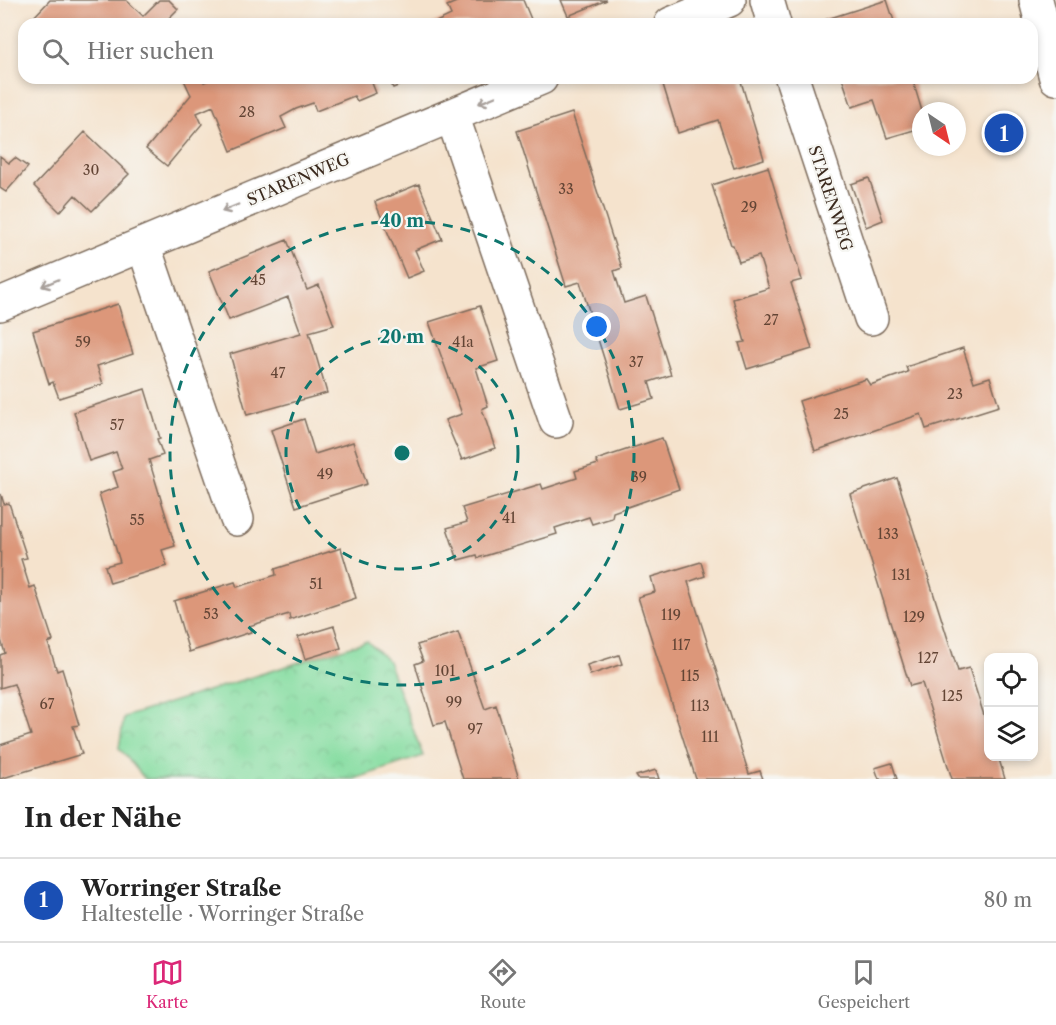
<!DOCTYPE html>
<html lang="de">
<meta charset="utf-8">
<style>
:root{--surface:#fff;--page:#f6f6f6;--text:#222;--muted:#767676;--line:#e0e0e0;--accent:#db2777}
body{margin:0;font-family:"Libre Caslon Text",serif;background:var(--page);color:var(--text)}
.controls{position:absolute;right:18px;bottom:18px;display:grid;overflow:hidden;border-radius:12px;box-shadow:0 3px 9px #0003}
.controls button{width:54px;height:54px;display:grid;place-items:center;padding:0;border:0;border-bottom:2px solid var(--line);background:var(--surface);color:var(--text);font:30px sans-serif}
.compass{position:absolute;left:912px;top:102px;width:54px;height:54px;border-radius:50%;background:var(--surface);box-shadow:0 3px 9px #0003;rotate:145deg}
.you{position:absolute;left:597px;top:327px;width:21px;height:21px;margin:-15px;border:4px solid #fff;border-radius:50%;background:#1a73e8;box-shadow:0 0 0 9px #1a73e833}
.badge{display:grid;place-items:center;width:39px;height:39px;border-radius:50%;background:var(--accent);color:#fff;font-size:20px;font-weight:700}
.pin{position:absolute;translate:-50% -50%;border:3px solid #fff;box-shadow:0 2px 6px #0006}
.list{margin:0;padding:0;list-style:none}
h2{display:flex;justify-content:space-between;align-items:center;height:78px;margin:0;padding:0 24px;font-size:26px}
h2 small{font-size:20px;font-weight:400;color:var(--muted)}
.list li{display:grid;grid-template-columns:39px 1fr auto;gap:18px;align-items:center;box-sizing:border-box;height:84px;padding:0 24px;border-top:2px solid var(--line)}
.list b{display:block;font-size:22px;white-space:nowrap}
.list p{margin:0;font-size:20px;white-space:nowrap;color:var(--muted)}
.list em{font-size:20px;font-style:normal;color:var(--muted)}
.icon{flex:none;width:33px;height:33px;fill:none;stroke:currentColor;stroke-width:2;stroke-linecap:round;stroke-linejoin:round}
.map{position:relative;flex:none;width:1056px;height:779px;overflow:hidden}
.search{position:absolute;background:var(--surface);box-shadow:0 3px 9px #0003;left:18px;right:18px;top:18px;height:66px;display:flex;align-items:center;gap:15px;box-sizing:border-box;padding:0 21px;border-radius:18px;color:var(--muted);font-size:22px}
.sheet{height:162px;background:var(--surface)}
nav{display:flex;justify-content:space-around;align-items:center;box-sizing:border-box;height:84px;border-top:2px solid var(--line);background:var(--surface);font-size:16px;color:var(--muted)}
nav a{display:grid;justify-items:center;gap:3px}
nav .on{color:var(--accent)}
.map>svg:first-child{display:block}
.park{fill:url(#park-crowns);stroke:#608460;stroke-width:1.5}
.building{fill:#dc977a}
.lines{fill:none;stroke-linecap:round;stroke-linejoin:round}
.minor-casing{stroke:#7c6b5b;stroke-width:36}
.secondary-casing{stroke:#7c6b5b;stroke-width:36}
.minor{stroke:#fff;stroke-width:33}
.secondary{stroke:#fff;stroke-width:33}
.oneway{stroke:#a79f9a}
.ring{fill:none;stroke:#0f766e;stroke-width:3;stroke-dasharray:10 8}
.labels{text-anchor:middle;stroke-width:4.5;stroke-linejoin:round;paint-order:stroke}
.number-label{font-size:14px;fill:#634535}
.street-label{font-size:16px;fill:#3b2a1e;stroke:#f6f6f2}
.centre{fill:#0f766e;stroke:#f6f6f2;stroke-width:3}
.ring-label{font-size:18px;text-anchor:middle;font-weight:bold;fill:#0f766e;stroke:#f6f6f2;stroke-width:4.5;stroke-linejoin:round;paint-order:stroke}
</style>
<div class="map">
<svg width="1056" height="779" viewBox="0 0 1056 779">
<defs>
<pattern id="park-crowns" width="20" height="18" patternUnits="userSpaceOnUse" patternTransform="scale(1.5)"><rect width="20" height="18" fill="#86dda1"/><path d="M2 6a3 3 0 1 1 6 0M12 15a3 3 0 1 1 6 0" fill="none" stroke="#75be8a"/></pattern>
</defs>
<rect width="100%" height="100%" fill="#f6f6f2"/>
<filter id="ink" filterUnits="userSpaceOnUse"><feTurbulence type="fractalNoise" baseFrequency=".0167" numOctaves="2"/><feDisplacementMap in="SourceGraphic" scale="12" xChannelSelector="R" yChannelSelector="G"/><feConvolveMatrix kernelMatrix="1 2 1 2 8 2 1 2 1" color-interpolation-filters="sRGB"/></filter>
<filter id="wash" filterUnits="userSpaceOnUse"><feTurbulence type="fractalNoise" baseFrequency=".008" numOctaves="4" result="noise"/><feDisplacementMap in="SourceGraphic" scale="24" xChannelSelector="R" yChannelSelector="G"/><feGaussianBlur stdDeviation="1.35" result="paint"/><feColorMatrix in="noise" values="0 0 0 0 0 0 0 0 0 0 0 0 0 0 0 0 0 1.4 0 .05"/><feComposite in="paint" operator="in"/></filter>
<g filter="url(#wash)">
<rect width="100%" height="100%" fill="#f5e3cd"/>
<path class="park" d="M367 641 388 661 423 756 354 779H145L119 748 124 717Z"/>
<g id="blocks">
<path class="building" d="M50 0H126L143 16 159 0H169L178 9 163 24H37L32 19Z
M461 0H523L533 24H432L451 15 447 6Z
M561 0H607L568 16Z
M887 0 895 24H825L824 20Z
M190 78H202L204 82 214 78H370L376 93 357 101 354 96 316 111 313 103 296 109 281 117 286 128 231 151 213 106 197 113 202 124 167 166 146 149 191 95 184 80Z
M389 78H418L393 88Z
M661 78H740L764 159 734 168 718 120 678 133Z
M842 78H912L922 111 921 128 887 138 874 100 852 107Z
M572 113 622 268 614 271 624 303 646 296 671 375 649 382 654 399 620 409 580 282 566 286 517 131Z
M85 132 129 174 92 211 75 195 60 212 34 186Z
M0 156 9 163 15 158 28 167 6 192 0 188Z
M768 167 802 280 791 283 812 349 747 369 739 343 745 342 733 299 769 288 759 256 739 262 733 245H731L712 185Z
M869 178 883 220 866 227 851 184Z
M419 184 442 239 415 250 424 271 407 278 375 202Z
M287 240 307 290 319 285 334 325 309 332 327 393 247 415 230 354 301 333 288 297 229 320 209 271Z
M118 304 133 354 97 366 103 384 59 398 53 382 49 384 33 331Z
M480 306 498 361 476 368 488 406 482 409 495 448 462 460 445 420 462 414 429 322Z
M963 348 974 382 990 377 999 406 926 429 921 414 815 451 799 401 866 379 870 385 908 372 906 367Z
M145 389 160 438 157 439 163 455 149 460 175 546 162 550 167 566 110 583 105 566 120 562 99 494 118 487 113 472 122 469 116 452 89 461 74 412Z
M304 419 315 454 353 442 367 484 296 507 271 430Z
M662 438 679 489 613 512 612 518 592 524 589 517 555 528 557 534 478 558 477 555 458 560 447 528 467 522 462 508 541 484 543 489 577 478 575 471 598 464 596 460Z
M897 478 958 671 969 668 988 728V756H998L1005 779H952L922 683 910 686 850 494Z
M1 494 4 504 9 503 27 558 21 559 30 588 35 586 53 641 48 643 57 671 62 669 79 725 73 726 82 754 0 779V745L31 735 14 684 0 688V655L5 653 0 637Z
M341 548 356 598 290 620 289 614 249 626 251 632 189 652 174 601 235 582 237 587 254 582 276 575 275 569Z
M701 562 705 576 688 582 749 774 760 771 763 779H696L638 597 655 592 651 577Z
M334 626 341 648 305 659 298 637Z
M458 632 485 709 496 705 519 779H463L445 722 434 725 415 664 423 661 417 645Z
M619 655 622 664 590 675 587 665Z
M892 763 897 779H879L875 768Z
M656 770 659 779H638L636 776Z"/>
</g>
</g>
<g filter="url(#ink)">
<use href="#blocks" fill-opacity="0" stroke="#7c6b5b" stroke-width="1.5"/>
<g class="lines">
<g class="minor-casing">
<path id="minor" d="M767 0 774 24
M671 24 729 0
M792 78 871 318
M452 115 556 421
M143 244 237 519
M0 304 541 78"/>
</g>
<g class="secondary-casing">
<path id="secondary" d="M1036 0 1056 78"/>
</g>
<use href="#minor" class="minor"/>
<use href="#secondary" class="secondary"/>
</g>
<defs><path id="oneway-shaft" d="M-6 0H5M1.5-3L5.5 0L1.5 3" fill="none" stroke-width="1.6" stroke-linecap="round" stroke-linejoin="round" transform="scale(1.5)"/></defs>
<g class="oneway">
<use href="#oneway-shaft" transform="translate(487 100) rotate(157)"/>
<use href="#oneway-shaft" transform="translate(230 208) rotate(157)"/>
<use href="#oneway-shaft" transform="translate(50 283) rotate(157)"/>
</g>
</g>
<g class="ring">
<circle cx="402" cy="453" r="116"/>
<circle cx="402" cy="453" r="232"/>
</g>
<g class="labels">
<g class="number-label">
<text x="247" y="117">28</text>
<text x="91" y="175">30</text>
<text x="566" y="194">33</text>
<text x="749" y="212">29</text>
<text x="258" y="285">45</text>
<text x="771" y="325">27</text>
<text x="83" y="347">59</text>
<text x="463" y="347">41a</text>
<text x="636" y="367">37</text>
<text x="278" y="378">47</text>
<text x="955" y="399">23</text>
<text x="841" y="419">25</text>
<text x="117" y="430">57</text>
<text x="325" y="479">49</text>
<text x="639" y="482">39</text>
<text x="509" y="523">41</text>
<text x="137" y="525">55</text>
<text x="888" y="539">133</text>
<text x="901" y="580">131</text>
<text x="316" y="589">51</text>
<text x="211" y="619">53</text>
<text x="671" y="620">119</text>
<text x="914" y="622">129</text>
<text x="681" y="650">117</text>
<text x="928" y="663">127</text>
<text x="445" y="676">101</text>
<text x="690" y="681">115</text>
<text x="952" y="701">125</text>
<text x="454" y="707">99</text>
<text x="47" y="709">67</text>
<text x="700" y="711">113</text>
<text x="475" y="734">97</text>
<text x="710" y="742">111</text>
</g>
<g class="street-label">
<text transform="translate(298 179) rotate(-23)" y="6">STARENWEG</text>
<text transform="translate(831 198) rotate(72)" y="6">STARENWEG</text>
</g>
</g>
<circle cx="402" cy="453" r="9" class="centre"/>
<g class="ring-label">
<text x="402" y="227">40 m</text>
<text x="402" y="343">20 m</text>
</g>
</svg>
<div class="controls">
<button><svg class="icon" aria-label="locate" viewBox="0 0 24 24"><circle cx="12" cy="12" r="6"/><path d="M12 2v4M12 18v4M2 12h4M18 12h4"/></svg></button>
<button><svg class="icon" aria-label="layers" viewBox="0 0 24 24"><path d="M12 4l9 5-9 5-9-5zM3 14l9 5 9-5"/></svg></button>
</div>
<svg class="compass" viewBox="-18 -18 36 36"><path d="M0-13l5 13h-10z" fill="#e53935"/><path d="M0 13l5-13h-10z" fill="#767676"/></svg>
<div class="you"></div>
<div class="pin badge" style="left:1004px;top:133px;background:#1a4fb4">1</div>
<div class="search"><svg class="icon" aria-label="search" viewBox="0 0 24 24"><circle cx="10" cy="10" r="6"/><path d="M15 15l6 6"/></svg>Hier suchen</div>
</div>
<section class="sheet">
<h2>In der Nähe<small></small></h2>
<ul class="list">
<li><span class="badge" style="background:#1a4fb4">1</span><div><b>Worringer Straße</b><p>Haltestelle · Worringer Straße</p></div><em>80 m</em></li>
</ul>
</section>
<nav>
<a class="on"><svg class="icon" aria-label="map" viewBox="0 0 24 24"><path d="M3 6l6-2 6 2 6-2v14l-6 2-6-2-6 2zM9 4v14M15 6v14"/></svg>Karte</a>
<a><svg class="icon" aria-label="directions" viewBox="0 0 24 24"><path d="M12 3l9 9-9 9-9-9zM9 14v-3h6M13 9l2 2-2 2"/></svg>Route</a>
<a><svg class="icon" aria-label="saved" viewBox="0 0 24 24"><path d="M7 4h10v16l-5-4-5 4z"/></svg>Gespeichert</a>
</nav>
